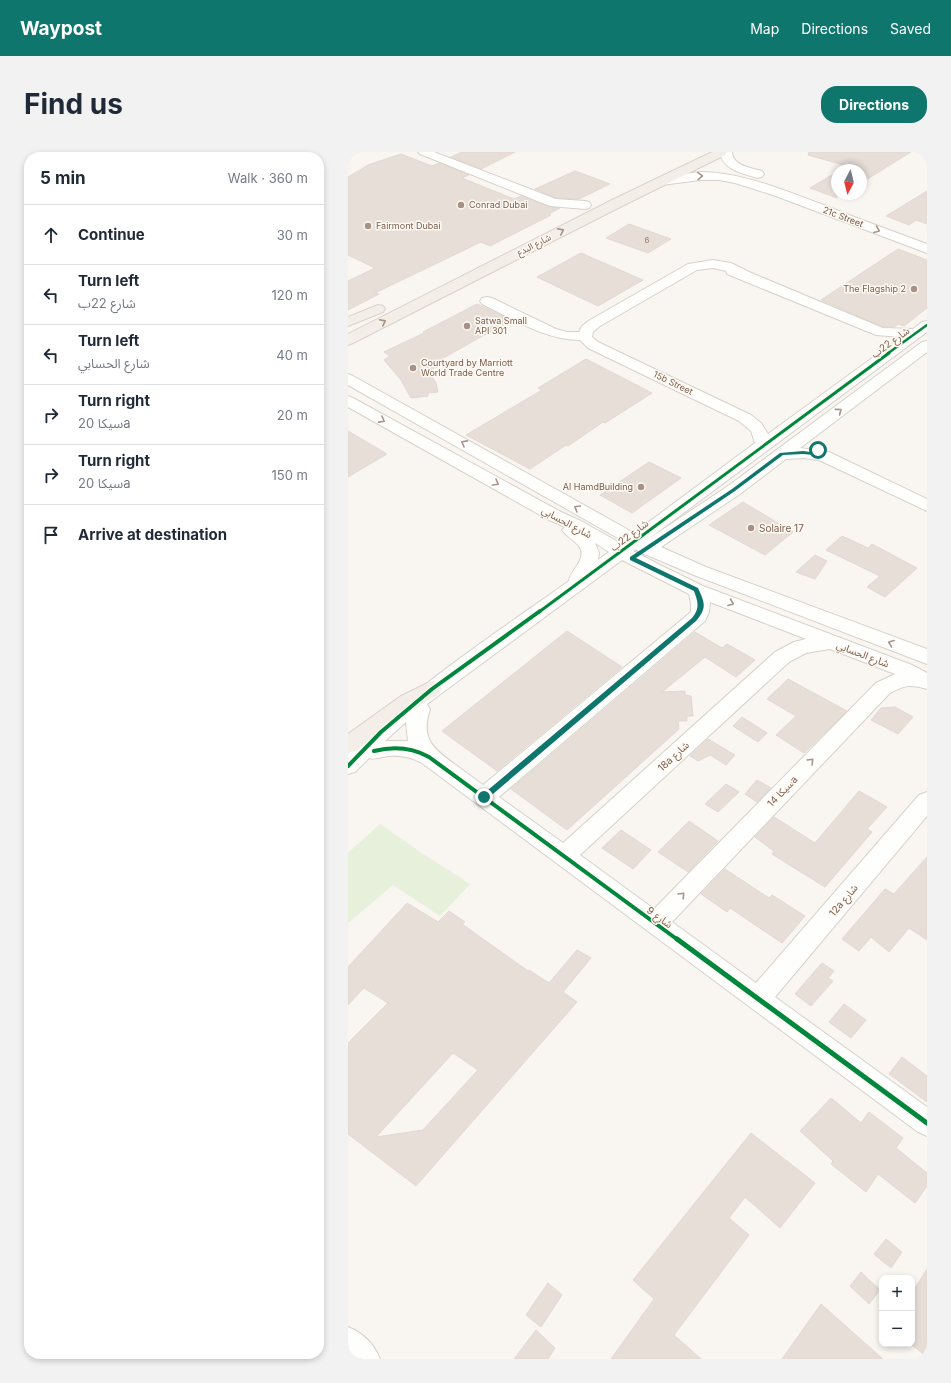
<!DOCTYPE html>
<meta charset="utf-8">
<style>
:root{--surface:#fff;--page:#f2f2f3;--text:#1f2937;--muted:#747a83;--line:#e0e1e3;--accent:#0f766e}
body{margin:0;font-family:Inter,"Noto Sans Arabic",sans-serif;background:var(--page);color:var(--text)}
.controls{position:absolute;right:12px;bottom:12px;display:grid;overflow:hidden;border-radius:8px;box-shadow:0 2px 6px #0003}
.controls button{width:36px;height:36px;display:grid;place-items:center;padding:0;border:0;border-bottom:1px solid var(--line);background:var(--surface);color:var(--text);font:20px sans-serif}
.compass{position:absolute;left:483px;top:12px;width:36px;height:36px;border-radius:50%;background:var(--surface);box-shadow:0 2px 6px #0003;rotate:187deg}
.stop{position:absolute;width:12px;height:12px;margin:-9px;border:3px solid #0f766e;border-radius:50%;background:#fff}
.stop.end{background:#0f766e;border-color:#fff;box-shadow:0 1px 4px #0008}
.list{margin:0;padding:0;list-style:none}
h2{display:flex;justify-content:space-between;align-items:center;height:52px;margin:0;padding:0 16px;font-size:17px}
h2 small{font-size:13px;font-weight:400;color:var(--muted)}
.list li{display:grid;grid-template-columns:26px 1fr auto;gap:12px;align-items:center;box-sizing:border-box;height:60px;padding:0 16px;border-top:1px solid var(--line)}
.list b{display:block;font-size:15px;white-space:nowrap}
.list p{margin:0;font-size:13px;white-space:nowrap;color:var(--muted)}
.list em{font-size:13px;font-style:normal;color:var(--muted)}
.icon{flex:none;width:22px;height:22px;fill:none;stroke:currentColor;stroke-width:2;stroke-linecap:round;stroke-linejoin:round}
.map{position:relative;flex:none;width:579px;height:1207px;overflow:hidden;border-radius:16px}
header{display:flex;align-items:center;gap:24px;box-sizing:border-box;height:56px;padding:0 20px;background:var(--accent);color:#fff}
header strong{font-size:19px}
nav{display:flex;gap:22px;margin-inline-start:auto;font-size:14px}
.intro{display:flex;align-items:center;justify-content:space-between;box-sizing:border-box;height:96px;padding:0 24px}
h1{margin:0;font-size:28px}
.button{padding:10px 18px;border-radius:16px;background:var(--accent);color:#fff;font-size:14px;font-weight:700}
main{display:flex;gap:24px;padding:0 24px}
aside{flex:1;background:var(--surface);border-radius:16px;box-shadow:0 2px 6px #0003}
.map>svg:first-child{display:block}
.green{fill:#e7f0db}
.building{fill:#e6ded7;stroke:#e2d8d2;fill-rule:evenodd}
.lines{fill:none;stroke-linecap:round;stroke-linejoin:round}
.minor-casing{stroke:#d7d1cb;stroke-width:2}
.major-casing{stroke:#dad1cc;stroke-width:2}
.minor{fill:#fefefd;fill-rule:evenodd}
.major{fill:#f3eee8;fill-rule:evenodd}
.cycleway-far3-casing{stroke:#fffaf3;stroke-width:4}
.cycleway-far2-casing{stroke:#fffaf3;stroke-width:5}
.cycleway-far1-casing{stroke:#fffaf3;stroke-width:6}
.cycleway-casing{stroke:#fffaf3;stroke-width:8}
.cycleway-far3{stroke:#00873e;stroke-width:2.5}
.cycleway-far2{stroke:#00873e;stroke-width:3}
.cycleway-far1{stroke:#00873e;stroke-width:4}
.cycleway{stroke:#00873e;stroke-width:5}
.oneway{stroke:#a8958b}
.oneway2{stroke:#a48f83}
.route{fill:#0f766e}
.poi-dot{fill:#a69286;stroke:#fffaf3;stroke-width:1.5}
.labels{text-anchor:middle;stroke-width:3;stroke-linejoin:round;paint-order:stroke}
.number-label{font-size:8px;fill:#977e72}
.far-poi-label{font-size:9px;fill:#7a5c4d;stroke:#fffaf3;text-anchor:start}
.far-street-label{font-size:9px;fill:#7a5c4d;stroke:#fffaf3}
.street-label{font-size:10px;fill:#7a5c4d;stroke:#fffaf3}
.poi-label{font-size:10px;fill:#7a5c4d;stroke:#fffaf3;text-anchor:start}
</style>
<header>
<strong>Waypost</strong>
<nav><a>Map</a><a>Directions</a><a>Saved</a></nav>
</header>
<div class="intro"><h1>Find us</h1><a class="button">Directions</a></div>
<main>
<aside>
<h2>5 min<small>Walk · 360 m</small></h2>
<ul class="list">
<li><svg class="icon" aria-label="ahead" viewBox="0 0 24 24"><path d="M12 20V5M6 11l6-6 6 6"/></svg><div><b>Continue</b></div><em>30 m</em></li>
<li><svg class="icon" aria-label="left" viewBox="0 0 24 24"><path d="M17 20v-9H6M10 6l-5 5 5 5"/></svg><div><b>Turn left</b><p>شارع 22ب</p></div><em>120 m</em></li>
<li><svg class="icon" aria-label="left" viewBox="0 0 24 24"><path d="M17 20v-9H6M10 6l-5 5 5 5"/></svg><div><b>Turn left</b><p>شارع الحسابي</p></div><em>40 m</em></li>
<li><svg class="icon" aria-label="right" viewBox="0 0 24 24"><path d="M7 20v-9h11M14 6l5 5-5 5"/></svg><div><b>Turn right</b><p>سيكا 20a</p></div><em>20 m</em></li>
<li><svg class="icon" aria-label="right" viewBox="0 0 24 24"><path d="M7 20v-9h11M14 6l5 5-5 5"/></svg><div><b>Turn right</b><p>سيكا 20a</p></div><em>150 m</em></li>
<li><svg class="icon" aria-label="arrive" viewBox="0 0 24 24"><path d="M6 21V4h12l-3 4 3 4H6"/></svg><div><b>Arrive at destination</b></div></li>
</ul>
</aside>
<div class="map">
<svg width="579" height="1207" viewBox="0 0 579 1207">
<rect width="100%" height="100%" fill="#f9f5f0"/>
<path class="green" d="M32 672 75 702 122 732 92 764 45 733 0 771V701Z"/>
<path class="building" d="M114 0H167L133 17 103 5Z
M461 0H563L513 31V18L460 3Z
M53 2 84 14 91 11 121 23 114 26 166 47 173 44 201 55 212 56 201 62 203 63 142 94 133 90 27 141 31 142 0 158V129L27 116 0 103V25L20 13Z
M227 19 262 32 231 47 208 46 187 37Z
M489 20V46L462 36Z
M579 39V72L568 68 561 73 538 64Z
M281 72 323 87 300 101 258 86Z
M550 97 579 108V156L556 174 550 172 546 175H535L473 148Z
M233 101 295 128 250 154 189 125Z
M129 152 163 168 90 209 95 213 80 218 88 231 90 240 80 241V244L63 246 53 228 36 208 42 204 36 200 76 181 75 180Z
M238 207 304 241 257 271 255 270 220 294 218 293 182 317 118 283 194 238 190 236Z
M0 279 39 302 0 325Z
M301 310 333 326 284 361 252 343Z
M395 350 445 380 417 403 361 373Z
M494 384 520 396 524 392 569 416 537 445 519 435 532 424 478 398Z
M467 403 479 409 467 427 448 420Z
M219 479 274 515 149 619 94 579Z
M347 480 374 496 379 492 407 508 388 525 357 505 314 540 337 539V543L343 544 345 564H339V569H330L331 577 219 678 163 637Z
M440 527 499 559 456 601 428 583 448 564 419 547Z
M547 555 565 565 550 582 523 568 533 556Z
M394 565 419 581 410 590 385 574Z
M360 587 387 603 378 613 362 603 350 609 342 604Z
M409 628 423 636 409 650 397 642Z
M378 632 391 640 370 660 357 652Z
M511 639 539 655 519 677 524 680 477 735 424 702 426 699 407 685 426 665 467 691Z
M341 669 370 689 340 720 310 700Z
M273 678 303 698 285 717 254 696Z
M579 705V788L561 776 541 800 523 785 511 799 494 787 537 737 546 742Z
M377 717 421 746 424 743 457 764 434 791 382 756 379 760 353 742Z
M59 751 90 770 101 759 117 770 114 772 180 819 181 818 201 831 229 798 243 806 215 840 229 850 68 1034 0 982V891L40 851 16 836 0 853V815ZM105 901 130 918 75 978 28 985Z
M474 811 486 819 480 826 485 829 463 854 447 842Z
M496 852 518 868 503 886 481 870Z
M554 905 579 924V950L541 922Z
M483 946 513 971 521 960 555 986 548 996 579 1021V1034L567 1051 530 1022 518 1040 483 1012 485 1009 452 979Z
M403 981 467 1031 432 1076 397 1045 381 1066 401 1083 326 1183 353 1207H263L306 1147 285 1128Z
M538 1087 554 1100 543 1116 526 1102Z
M579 1117V1205L564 1193V1141Z
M513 1120 532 1138 521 1152 502 1134Z
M200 1131 214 1143 193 1175 178 1163Z
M473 1152 535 1207H434Z
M188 1178 207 1196 200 1207H166Z"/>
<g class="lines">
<g class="minor-casing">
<path id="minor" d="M70 0H86L208 47 237 49 241 50 243 53 241 56 237 57 202 54 72 2Z
M372 0H384C385 14 403 16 414 19L416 22 414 25 410 26C396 22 374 18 372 0Z
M572 0H579V3L574 2Z
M352 20C394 20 434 38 473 52 508 66 544 79 579 92V101L425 43 387 31 371 28H352L314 33 310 32 308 29 310 26 314 25Z
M365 108 383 111 401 120 535 176 565 177 574 170 579 169V180L299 388 380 334 574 190 579 189V200L452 296 481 300 579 347V359L471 308 455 306 438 307 392 342 313 395 358 415 579 497V512L346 423 299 403 292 401 288 397 285 399 314 414 355 434 564 513 579 521V537C563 532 557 533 542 541L324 770 408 831 571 643 579 640V664L427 845 579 955V984L570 980 74 611C63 605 52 603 40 604 33 605 28 608 21 606L7 620 0 622V601C66 534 145 483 221 429 222 418 240 407 231 394 226 388 219 385 214 378L217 375 201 368 0 255V244L5 246 213 360 233 369 272 391 275 389 0 233V222L5 224 286 381 407 291 403 279 391 269 240 196 232 188C197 188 165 167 134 152L132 149 134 146 139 145 144 146 208 177 219 180H231L234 174 242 168 340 112ZM365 116 378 119 379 122 528 183 553 185 420 282 413 271 403 263 250 190 244 185 245 180 252 174 349 118ZM247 391 261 400 250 408 251 401ZM274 408 341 442 343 451V460L135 633C125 626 115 618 105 611 83 595 73 585 82 557L79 552ZM362 450 458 487 446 490 427 500 215 691 151 645 357 469 361 460ZM482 497 547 522 528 531 306 757 232 703 441 510 458 501ZM58 570 60 589H37Z
M0 1175C15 1181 26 1192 32 1207H0Z"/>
</g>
<g class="major-casing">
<path id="major" d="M364 0H379L377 3 274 54 5 191 0 193V182L264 48Z
M30 153 35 154 37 157 35 160 0 174V165Z
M84 529 91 532 94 537 91 542 67 556 8 599 0 601V582L53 544Z"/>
</g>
<use href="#minor" class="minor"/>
<use href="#major" class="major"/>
<g class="cycleway-far3-casing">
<path id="cycleway-far3" d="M539 202 579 173"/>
</g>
<g class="cycleway-far2-casing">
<path id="cycleway-far2" d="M191 460 541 201"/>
</g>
<g class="cycleway-far1-casing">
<path id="cycleway-far1" d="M26 599C46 594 63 595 81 605L330 788
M0 614 33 580 84 537 192 459"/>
</g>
<g class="cycleway-casing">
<path id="cycleway" d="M329 787 579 971"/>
</g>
<use href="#cycleway-far3" class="cycleway-far3"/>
<use href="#cycleway-far2" class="cycleway-far2"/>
<use href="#cycleway-far1" class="cycleway-far1"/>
<use href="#cycleway" class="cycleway"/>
</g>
<defs><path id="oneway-chevron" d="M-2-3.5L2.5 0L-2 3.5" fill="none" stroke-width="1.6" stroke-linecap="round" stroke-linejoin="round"/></defs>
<g class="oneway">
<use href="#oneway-chevron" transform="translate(352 24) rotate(-2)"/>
<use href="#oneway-chevron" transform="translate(529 78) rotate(21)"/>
<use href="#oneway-chevron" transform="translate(491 259) rotate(-37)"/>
<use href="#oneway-chevron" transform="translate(34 268) rotate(29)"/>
<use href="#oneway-chevron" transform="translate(116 291) rotate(-151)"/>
<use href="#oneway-chevron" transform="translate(148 331) rotate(30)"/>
<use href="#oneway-chevron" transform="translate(229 356) rotate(-150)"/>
<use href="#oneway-chevron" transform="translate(383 451) rotate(21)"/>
<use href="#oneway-chevron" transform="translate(543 491) rotate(-159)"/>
<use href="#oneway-chevron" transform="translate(463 609) rotate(-46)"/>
<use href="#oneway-chevron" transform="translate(334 743) rotate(-46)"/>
</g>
<g class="oneway2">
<use href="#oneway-chevron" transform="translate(213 79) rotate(-27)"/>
<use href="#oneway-chevron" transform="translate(35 170) rotate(-27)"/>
</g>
<path class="route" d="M469 297H472L477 304 455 302 435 303 387 339 288 406 350 436C357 451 359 456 348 469L139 647H134V643L344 466C352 456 350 450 346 439L282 408V405L384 337 432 301 455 299 470 301Z"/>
<g class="poi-dot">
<circle cx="113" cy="53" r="4"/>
<circle cx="20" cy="74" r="4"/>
<circle cx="566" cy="137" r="4"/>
<circle cx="119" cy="174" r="4"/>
<circle cx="65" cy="216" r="4"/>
<circle cx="293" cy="335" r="4"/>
<circle cx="403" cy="376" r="4"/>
</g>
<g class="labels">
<g class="number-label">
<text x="299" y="91">6</text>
</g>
<g class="far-poi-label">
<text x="121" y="56">Conrad Dubai</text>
<text x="28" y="77">Fairmont Dubai</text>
<text x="558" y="140" text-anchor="end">The Flagship 2</text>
<text x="127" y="172">Satwa Small<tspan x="127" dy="10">API 301</tspan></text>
<text x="73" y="214">Courtyard by Marriott<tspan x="73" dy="10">World Trade Centre</tspan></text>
<text x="285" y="338" text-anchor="end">Al HamdBuilding</text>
</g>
<g class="far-street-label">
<text transform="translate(495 65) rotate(21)" y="3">21c Street</text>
<text transform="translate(186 93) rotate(-27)" y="3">شارع البدع</text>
<text transform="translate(325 231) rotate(26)" y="3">15b Street</text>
</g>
<g class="street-label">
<text transform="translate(542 190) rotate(-36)" y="4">شارع 22ب</text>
<text transform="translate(219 370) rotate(28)" y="4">شارع الحسابي</text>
<text transform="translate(281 383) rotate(-37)" y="4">شارع 22ب</text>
<text transform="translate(515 502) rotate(21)" y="4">شارع الحسابي</text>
<text transform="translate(325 604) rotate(-43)" y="4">18a شارع</text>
<text transform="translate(434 639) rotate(-46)" y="4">سيكا 14a</text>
<text transform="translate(495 748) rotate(-50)" y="4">12a شارع</text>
<text transform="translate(312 765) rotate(36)" y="4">شارع 9</text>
</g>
<g class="poi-label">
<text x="411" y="380">Solaire 17</text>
</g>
</g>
</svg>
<div class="controls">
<button>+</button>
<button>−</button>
</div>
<svg class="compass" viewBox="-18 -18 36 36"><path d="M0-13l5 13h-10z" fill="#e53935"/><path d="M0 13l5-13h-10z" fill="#747a83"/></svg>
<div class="stop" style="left:470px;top:298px"></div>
<div class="stop end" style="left:136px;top:645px"></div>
</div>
</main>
